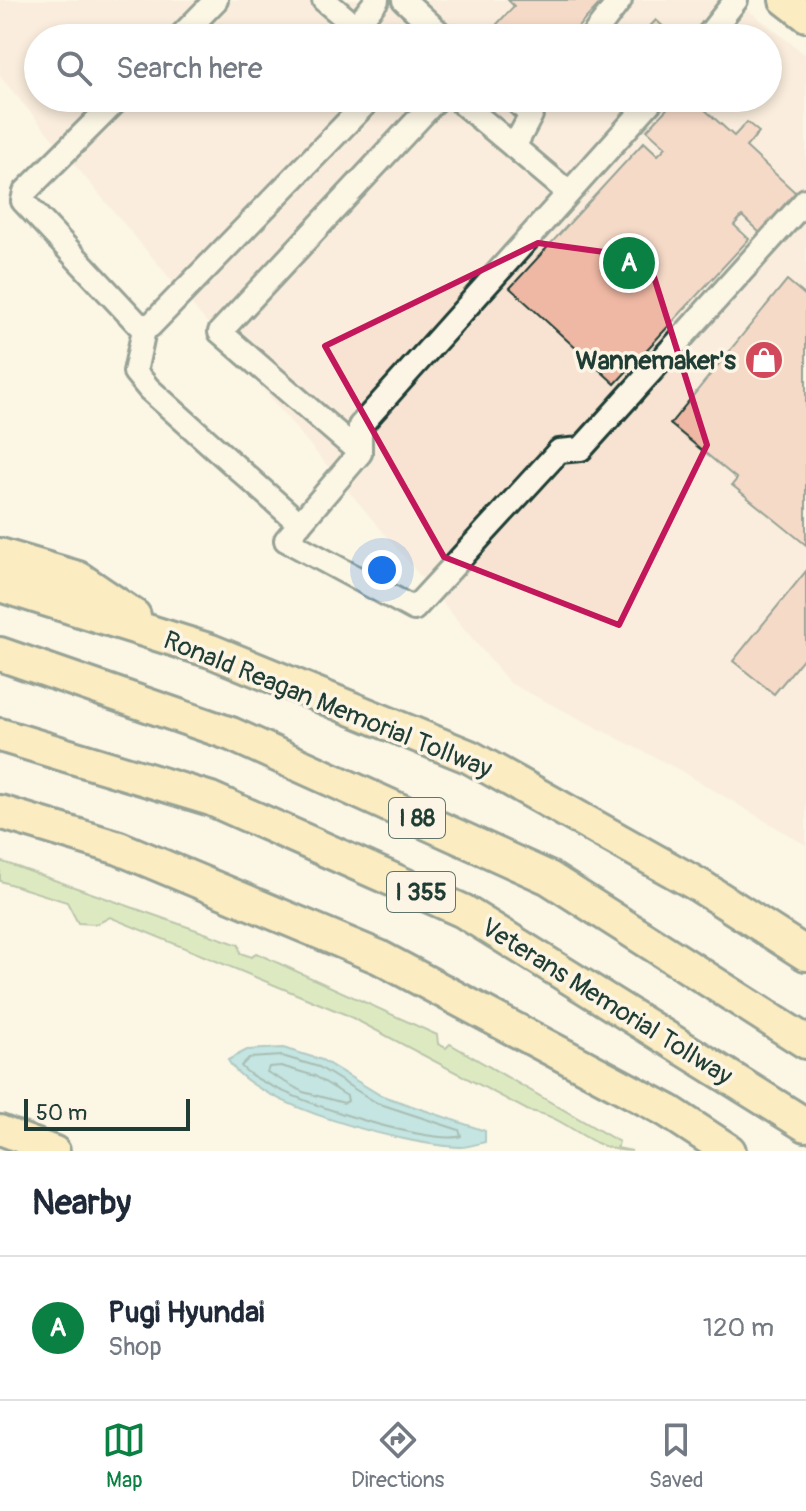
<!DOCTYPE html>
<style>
:root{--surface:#fff;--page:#f6f6f7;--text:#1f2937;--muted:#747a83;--line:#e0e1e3;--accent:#0b8043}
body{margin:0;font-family:Pangolin,sans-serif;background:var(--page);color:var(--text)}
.scale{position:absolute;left:24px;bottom:20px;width:166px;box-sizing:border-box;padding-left:8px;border:4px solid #1f3d34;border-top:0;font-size:22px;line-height:28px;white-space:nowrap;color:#1f3d34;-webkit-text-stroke:6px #fcf5e5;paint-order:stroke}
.you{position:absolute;left:382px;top:570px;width:28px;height:28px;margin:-20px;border:6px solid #fff;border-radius:50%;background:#1a73e8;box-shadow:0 0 0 12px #1a73e833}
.badge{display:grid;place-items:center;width:52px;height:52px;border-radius:50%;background:var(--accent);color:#fff;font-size:26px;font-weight:700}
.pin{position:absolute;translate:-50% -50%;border:4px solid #fff;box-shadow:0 2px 8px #0006}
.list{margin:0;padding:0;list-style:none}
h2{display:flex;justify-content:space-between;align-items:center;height:104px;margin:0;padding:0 32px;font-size:34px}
h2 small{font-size:26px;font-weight:400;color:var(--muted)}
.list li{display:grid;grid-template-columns:52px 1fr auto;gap:24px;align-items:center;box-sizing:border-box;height:144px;padding:0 32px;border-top:2px solid var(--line)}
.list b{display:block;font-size:30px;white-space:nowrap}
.list p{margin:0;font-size:26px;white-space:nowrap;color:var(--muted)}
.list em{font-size:26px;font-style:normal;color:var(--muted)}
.icon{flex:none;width:44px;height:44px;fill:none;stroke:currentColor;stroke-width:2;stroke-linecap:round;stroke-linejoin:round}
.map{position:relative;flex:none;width:806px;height:1151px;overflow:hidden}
.search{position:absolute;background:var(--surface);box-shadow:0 4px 12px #0003;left:24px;right:24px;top:24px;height:88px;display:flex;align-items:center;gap:20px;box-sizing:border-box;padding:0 28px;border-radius:44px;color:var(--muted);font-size:30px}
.sheet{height:248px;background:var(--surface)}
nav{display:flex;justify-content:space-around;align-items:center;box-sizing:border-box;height:112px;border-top:2px solid var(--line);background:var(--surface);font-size:22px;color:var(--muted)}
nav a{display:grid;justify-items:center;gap:4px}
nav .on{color:var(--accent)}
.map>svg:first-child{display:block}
.built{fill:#f8e3d2;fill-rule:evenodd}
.green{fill:#b9db95;stroke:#6c8c64;stroke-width:2}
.water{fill:#80d0dc;stroke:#599599;stroke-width:2}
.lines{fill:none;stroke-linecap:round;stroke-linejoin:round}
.shore{stroke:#467877;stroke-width:2}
.building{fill:#efb8a4;stroke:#1f3d34;stroke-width:2}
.minor-casing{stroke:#1f3d34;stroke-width:28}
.major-casing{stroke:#1f3d34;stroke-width:34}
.highway-casing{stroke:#1f3d34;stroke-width:38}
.minor{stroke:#fcf5e5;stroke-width:22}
.major{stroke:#fadf96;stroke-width:28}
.highway{stroke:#fadf96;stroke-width:32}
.marked{fill:none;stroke:#c2185b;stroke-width:6;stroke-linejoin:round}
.labels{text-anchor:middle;stroke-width:7;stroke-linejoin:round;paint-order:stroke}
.shield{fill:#fcf5e5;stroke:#617469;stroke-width:2}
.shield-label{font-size:24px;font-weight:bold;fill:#1f3d34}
.poi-label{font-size:26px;font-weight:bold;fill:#1f3d34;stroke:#fcf5e5;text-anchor:end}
.street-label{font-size:26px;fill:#1f3d34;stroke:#fcf5e5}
</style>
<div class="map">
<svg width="806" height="1151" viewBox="0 0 806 1151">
<rect width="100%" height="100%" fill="#fcf5e5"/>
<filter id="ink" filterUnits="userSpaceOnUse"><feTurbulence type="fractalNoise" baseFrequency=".0125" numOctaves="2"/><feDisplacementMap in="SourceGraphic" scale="16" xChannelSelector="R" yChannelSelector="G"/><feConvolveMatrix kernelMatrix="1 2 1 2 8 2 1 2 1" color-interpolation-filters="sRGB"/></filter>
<g filter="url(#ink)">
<path class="built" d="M0 0H735L806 55V845L680 770 510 683 0 76ZM38 38H768V98H38Z"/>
<path class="green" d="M0 861 239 945 240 953 252 957 256 953 437 1035 438 1044 446 1048 450 1044 619 1142 617 1148 632 1151C587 1151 569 1116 529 1111L347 1015 110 917 97 924 78 923 67 902 0 881Z"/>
<path class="water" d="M283 1048 322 1060 380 1095 485 1131V1142C477 1144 468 1147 460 1147 407 1145 254 1107 228 1060L247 1050Z"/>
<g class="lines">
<path class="shore" d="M282 1056 319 1067 377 1103 459 1130 461 1136C431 1147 261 1093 241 1066L249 1058Z
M281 1066 315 1076 347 1096 348 1101 344 1103 303 1092 267 1072 269 1067Z"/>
</g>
<path class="building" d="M508 0H603L568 38H484L514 6Z
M656 20 676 38H639Z
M677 98H692L734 136 747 122 759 132 746 147 796 193 760 233 742 216 734 225 749 239 615 384 510 288 644 142 658 155 666 147 647 130Z
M787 280 806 296V545L732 485 737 479 670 424Z
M806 571V655L774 694 733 661Z"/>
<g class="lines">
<g class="minor-casing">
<path id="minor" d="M324 0 369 38
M404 0 445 38
M356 26 377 0
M179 38 216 0
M591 38 620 0
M706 38 736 0
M119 98 25 192 23 201 139 325 150 326 371 98
M456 98 569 193
M513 98 531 115 514 147
M654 98 360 426V453L286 540 414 609 559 451 581 449 806 200
M145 325 135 372 149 389 300 524
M360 453 220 332 438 98"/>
</g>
<g class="major-casing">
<path id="major" d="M784 0 806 17
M0 1130 55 1151"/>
</g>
<g class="highway-casing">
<path id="highway" d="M0 555 78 578 134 616
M0 585 211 651 470 757 700 886 806 954
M0 654 231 734 549 878 806 1042
M0 735 211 799 463 911 806 1125
M0 812 119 848 379 957 668 1111 729 1151"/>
</g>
<use href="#minor" class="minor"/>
<use href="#major" class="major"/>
<use href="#highway" class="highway"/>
</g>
</g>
<path d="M0 0H806V1151H0ZM538 243 648 258 707 445 619 625 444 557 325 346Z" fill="#fcf5e5" fill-opacity=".55" fill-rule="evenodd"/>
<path class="marked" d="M538 243 648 258 707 445 619 625 444 557 325 346Z"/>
<defs>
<g id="shop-disc" transform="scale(2)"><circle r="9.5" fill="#d1495b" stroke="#fcf5e5"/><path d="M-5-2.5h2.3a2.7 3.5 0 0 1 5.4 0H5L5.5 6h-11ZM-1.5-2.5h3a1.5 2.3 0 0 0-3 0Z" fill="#fff"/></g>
</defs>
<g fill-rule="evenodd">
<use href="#shop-disc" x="764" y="360"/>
</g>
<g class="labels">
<g class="shield">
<rect x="389" y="798" width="56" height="40" rx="6"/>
<rect x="387" y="872" width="68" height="40" rx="6"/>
</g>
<g class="shield-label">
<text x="417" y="826">I 88</text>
<text x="421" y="900">I 355</text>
</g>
<g class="poi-label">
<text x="736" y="369">Wannemaker's</text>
</g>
<g class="street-label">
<text transform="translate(328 704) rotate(22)" y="9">Ronald Reagan Memorial Tollway</text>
<text transform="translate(607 1001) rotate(32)" y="9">Veterans Memorial Tollway</text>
</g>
</g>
</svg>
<div class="scale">50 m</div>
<div class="you"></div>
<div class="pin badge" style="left:629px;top:263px">A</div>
<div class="search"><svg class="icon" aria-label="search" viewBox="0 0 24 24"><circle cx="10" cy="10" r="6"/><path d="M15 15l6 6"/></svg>Search here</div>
</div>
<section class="sheet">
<h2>Nearby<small></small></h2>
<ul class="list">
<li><span class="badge">A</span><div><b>Pugi Hyundai</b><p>Shop</p></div><em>120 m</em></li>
</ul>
</section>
<nav>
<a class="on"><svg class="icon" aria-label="map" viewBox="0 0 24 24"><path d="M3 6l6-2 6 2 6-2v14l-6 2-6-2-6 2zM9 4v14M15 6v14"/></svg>Map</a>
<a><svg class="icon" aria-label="directions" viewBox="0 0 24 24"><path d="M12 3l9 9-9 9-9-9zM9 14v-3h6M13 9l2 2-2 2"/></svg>Directions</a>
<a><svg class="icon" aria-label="saved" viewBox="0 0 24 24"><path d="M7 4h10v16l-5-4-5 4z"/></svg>Saved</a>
</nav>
